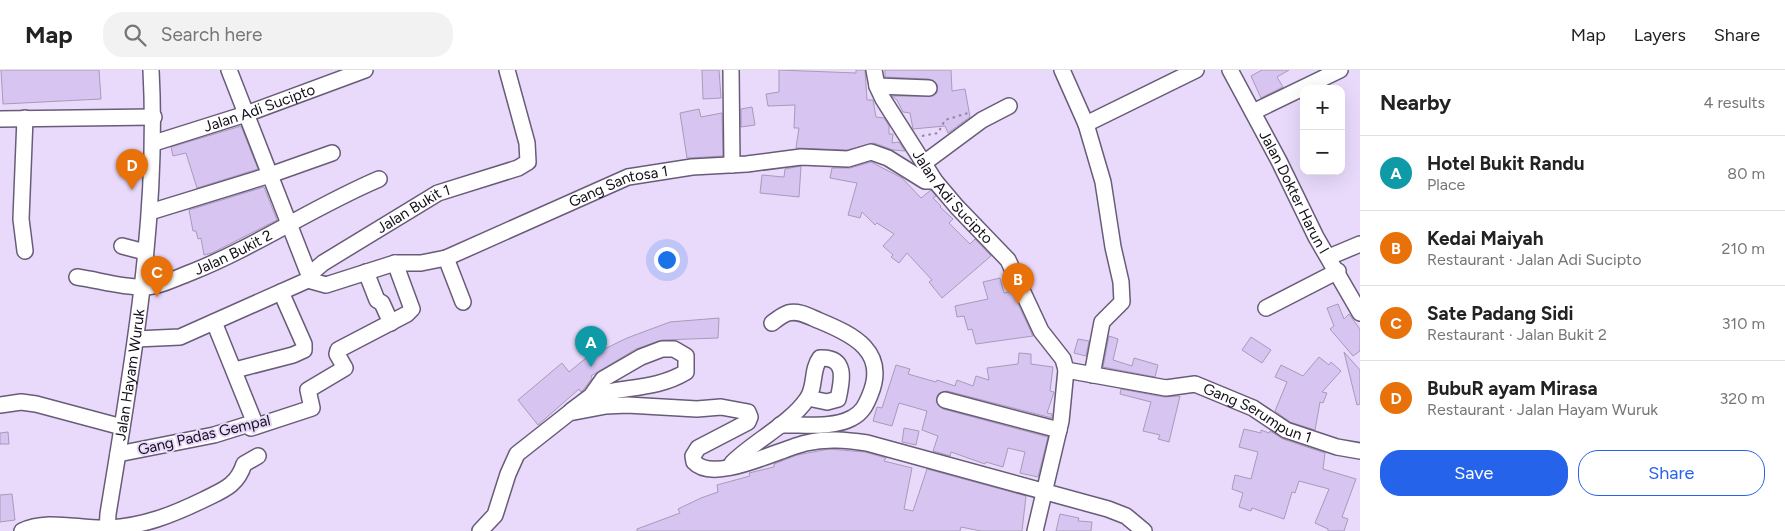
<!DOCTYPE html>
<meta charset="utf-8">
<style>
:root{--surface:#fff;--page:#f2f2f2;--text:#222;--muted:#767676;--line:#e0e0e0;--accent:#2563eb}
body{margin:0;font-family:Figtree,sans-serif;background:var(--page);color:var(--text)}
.controls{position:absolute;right:15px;top:15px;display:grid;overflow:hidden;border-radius:10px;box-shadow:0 5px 20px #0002}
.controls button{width:45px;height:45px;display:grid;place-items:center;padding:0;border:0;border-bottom:1px solid var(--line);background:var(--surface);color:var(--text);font:25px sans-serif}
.you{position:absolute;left:666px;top:189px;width:18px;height:18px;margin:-12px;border:4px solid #fff;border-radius:50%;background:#1a73e8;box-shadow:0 0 0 8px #1a73e833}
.badge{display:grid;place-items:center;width:32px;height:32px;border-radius:50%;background:var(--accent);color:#fff;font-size:16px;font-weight:700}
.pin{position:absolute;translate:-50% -41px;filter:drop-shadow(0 1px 2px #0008)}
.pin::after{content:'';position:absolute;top:26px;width:18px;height:15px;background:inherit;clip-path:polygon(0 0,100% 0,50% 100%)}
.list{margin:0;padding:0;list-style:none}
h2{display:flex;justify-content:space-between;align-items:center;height:65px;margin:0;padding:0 20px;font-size:21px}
h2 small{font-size:16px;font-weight:400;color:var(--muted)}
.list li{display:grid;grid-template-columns:32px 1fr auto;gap:15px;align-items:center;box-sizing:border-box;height:75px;padding:0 20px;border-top:1px solid var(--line)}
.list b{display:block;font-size:19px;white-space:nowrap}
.list p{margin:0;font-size:16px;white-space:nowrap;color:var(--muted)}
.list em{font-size:16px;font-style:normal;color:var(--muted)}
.actions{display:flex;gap:10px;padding:15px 20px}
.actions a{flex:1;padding:11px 0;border:1px solid var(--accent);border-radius:20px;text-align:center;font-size:18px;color:var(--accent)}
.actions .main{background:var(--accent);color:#fff}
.icon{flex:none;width:28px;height:28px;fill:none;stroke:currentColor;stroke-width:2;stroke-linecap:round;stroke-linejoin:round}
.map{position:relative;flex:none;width:1360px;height:461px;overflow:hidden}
header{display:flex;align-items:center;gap:30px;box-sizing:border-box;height:70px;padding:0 25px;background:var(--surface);border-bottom:1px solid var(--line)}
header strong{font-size:24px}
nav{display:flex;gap:28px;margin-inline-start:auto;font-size:18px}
.search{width:350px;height:45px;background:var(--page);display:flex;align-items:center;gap:12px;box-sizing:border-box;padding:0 18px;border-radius:20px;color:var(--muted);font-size:19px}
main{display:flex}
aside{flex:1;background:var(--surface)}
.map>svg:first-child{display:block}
.building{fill:#d7c4f0;stroke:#a89ab9}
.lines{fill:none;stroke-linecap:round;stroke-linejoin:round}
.minor-casing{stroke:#685c78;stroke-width:18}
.path{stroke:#90859d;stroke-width:2;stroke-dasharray:2.5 4;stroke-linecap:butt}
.minor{stroke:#fff;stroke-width:15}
.labels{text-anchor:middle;stroke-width:4;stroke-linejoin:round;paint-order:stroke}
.street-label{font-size:15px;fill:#130e19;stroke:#e9dafc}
</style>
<header>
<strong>Map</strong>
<div class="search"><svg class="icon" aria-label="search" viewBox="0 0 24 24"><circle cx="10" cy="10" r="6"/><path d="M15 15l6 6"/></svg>Search here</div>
<nav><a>Map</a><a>Layers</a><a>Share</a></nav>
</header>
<main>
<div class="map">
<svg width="1360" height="461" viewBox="0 0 1360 461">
<rect width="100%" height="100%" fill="#e9dafc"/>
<path class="building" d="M1 0H99L101 29 3 34Z
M702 0H719L721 28 703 29Z
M779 0 856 3V0H865L867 30H873L876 47 884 48 889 56V64H893L892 73 899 72 905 81 893 80 874 73 847 80 796 78 799 58H794L795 35 768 36 766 24 779 22Z
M885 0H951L952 21 965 19 970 47 948 63 945 56 913 59 910 43 903 42 897 30 892 26H933L937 23V14L929 9 885 7Z
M1262 0H1289L1277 7 1283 17 1261 28 1251 6Z
M752 37 755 55 741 57V39Z
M699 39 701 47 722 43 723 86 687 88 680 43Z
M241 56 258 99 197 118 186 83 173 86 171 77Z
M871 92 902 108 921 128 931 120 936 126 933 128 941 136 940 137 953 149 949 153 970 174 975 169 991 186 942 228 929 212 932 210 907 183 899 193 891 187 893 185 883 176 894 164 877 153 875 155 862 142 860 148 848 145 857 113 830 108 832 98H850Z
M801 96 799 127 760 123 762 105 784 107 785 99Z
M264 117 277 150 212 183 204 185 201 168 198 169 196 161H193L189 140Z
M1000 208 1004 223 1012 221 1033 266 976 274 972 259 968 260 964 246 957 247 955 236 988 229 983 212Z
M1338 234 1344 249 1349 244 1360 259V281L1353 286 1330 259 1334 256 1327 238Z
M719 248 718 268 662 270 636 279 591 306 592 308 584 319 581 322 579 319 538 355 518 330 562 293 569 302 586 288 627 268 670 252Z
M1109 266 1118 269 1113 290 1132 296 1134 288 1158 295 1155 307 1103 297Z
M1251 267 1271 280 1262 293 1242 280Z
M1078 269 1089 271 1086 286 1074 283Z
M1344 282 1360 300V334L1357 335Z
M1019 283 1031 284V294L1053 297 1050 321 1054 322 1047 343 1052 344V348L947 321 939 323 936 332 943 339 1048 367 1038 407 1020 403 1025 382 1008 378 1003 397 986 392 985 394 951 382 950 386 933 381 938 366 922 360 927 341 899 333 892 356 873 351 877 337 882 338 896 295 910 299 908 304 936 312 937 310 955 316 957 310 973 316 976 306 989 310 987 298 1018 294Z
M1319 287 1329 295 1331 292 1341 301 1322 322 1327 323 1323 333 1320 332 1315 360 1290 352 1275 341 1287 312 1275 307 1281 295 1303 306Z
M1121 319 1164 327 1180 326 1169 372 1158 369 1160 365 1143 361 1151 332 1120 324Z
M904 358 919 361 916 375 902 372Z
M1244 359 1261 363V360L1269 363 1270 361 1283 369 1325 383 1323 399 1356 409 1342 447 1348 449 1344 461H1328V459L1315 453 1329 419 1299 411 1295 423 1292 422 1284 449 1252 438 1251 441 1239 437 1243 423 1232 419 1235 405 1251 409 1258 382 1239 377Z
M8 362 9 374H0V363Z
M829 379 865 382 886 388 884 391 912 398 904 439 913 441 927 399 1026 426 1022 461H981L961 457 960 461H637V459L680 443 678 439 701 428 718 422 717 415 750 406 749 403 774 397V394L797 385Z
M12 424 15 450 0 452V425Z
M1060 444 1079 448 1078 451 1092 452 1091 461H1056Z"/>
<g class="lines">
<g class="minor-casing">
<g id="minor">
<path d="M229 0 309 205 308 210"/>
<path d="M731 0 732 95"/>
<path id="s1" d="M874 0 877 16 883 29 935 111 957 137 1008 190 1041 261 1063 289 1066 300 1061 351 1035 461"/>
<path d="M1062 0 1086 54 1103 112 1113 177 1121 212 1122 232 1102 252 1092 305"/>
<path id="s2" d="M1230 0 1279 91 1316 167 1360 243"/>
<path d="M877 16 929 18"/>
<path d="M1253 42 1340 0"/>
<path d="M0 49 154 47"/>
<path d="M1086 54 1196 0"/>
<path id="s3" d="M154 73 246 44 365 0"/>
<path d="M924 93 982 50 1009 36"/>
<path d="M150 142 270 105 332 83"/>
<path d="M122 176 145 182"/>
<path d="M25 181 21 149 25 48"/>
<path d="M1329 187 1360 174"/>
<path d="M446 188 463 232"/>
<path d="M366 202 377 230 382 233 391 253"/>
<path id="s4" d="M309 205 323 193 438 123 518 98 528 92 527 73 507 0"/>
<path id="s5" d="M77 207C98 210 120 217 141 217 157 218 176 208 192 202 257 176 315 136 379 109"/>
<path id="s6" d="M308 210 326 215 395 193H421L446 188 628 107 692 97 747 94 801 87 848 89 871 82 888 88 925 111H935"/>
<path d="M1266 238 1338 201"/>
<path d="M214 252 256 356"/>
<path d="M772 253C776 250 782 245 788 243 799 240 810 247 820 251 854 265 888 282 870 325 866 335 862 343 852 348 832 359 801 354 780 355"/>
<path d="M136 269 180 267 308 210"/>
<path d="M235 300 293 285 304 280V274L281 222"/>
<path id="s7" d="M1066 300 1166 318 1195 314 1253 338 1286 360 1337 377 1360 381"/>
<path d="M945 330 1059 360"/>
<path d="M0 335 21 332 36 334 122 357"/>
<path d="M571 341 591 326 603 309 641 287 662 279H674L686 286V302C656 320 624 316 591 326"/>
<path d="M118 384 214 365 246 355 251 358 312 338 308 320 345 298 337 284 338 280 407 244 412 239 395 193"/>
<path d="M732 393C753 372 791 353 807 329 816 317 811 300 820 288 848 287 842 311 838 329L827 332 808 328"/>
<path d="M22 461C48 448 81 460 109 458 144 456 172 445 203 430 223 420 237 416 244 394L258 386"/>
<path id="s8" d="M107 461 108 444C132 297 159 149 151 0"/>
<path d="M480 461 495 445 508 404 517 384 569 343 606 336 627 335 697 339 721 337 748 342 750 347 748 352 698 378 693 386 694 392C714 414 779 379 806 373 827 368 846 370 867 373L1108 439 1126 446 1144 461"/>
</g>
</g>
<path class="path" d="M922 66 938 63 945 50 968 43"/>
<use href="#minor" class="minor"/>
</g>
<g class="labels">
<g class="street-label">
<text dy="5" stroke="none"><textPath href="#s3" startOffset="111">Jalan Adi Sucipto</textPath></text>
<text dy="5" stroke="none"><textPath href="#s6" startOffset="330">Gang Santosa 1</textPath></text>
<text dy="5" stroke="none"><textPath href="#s2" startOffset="138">Jalan Dokter Harun I</textPath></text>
<text dy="5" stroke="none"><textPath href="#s1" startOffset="151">Jalan Adi Sucipto</textPath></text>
<text dy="5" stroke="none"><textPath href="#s4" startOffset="124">Jalan Bukit 1</textPath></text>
<text dy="5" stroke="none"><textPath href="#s5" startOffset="164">Jalan Bukit 2</textPath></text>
<text dy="5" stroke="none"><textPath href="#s8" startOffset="158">Jalan Hayam Wuruk</textPath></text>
<text dy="5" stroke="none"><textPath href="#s7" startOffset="200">Gang Serumpun 1</textPath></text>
<text transform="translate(204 365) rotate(-13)" y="5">Gang Padas Gempal</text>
</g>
</g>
</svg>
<div class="controls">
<button>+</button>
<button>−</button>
</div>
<div class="you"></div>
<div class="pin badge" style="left:591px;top:297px;background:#0f9aa8">A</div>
<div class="pin badge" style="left:1018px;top:234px;background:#e8710a">B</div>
<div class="pin badge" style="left:157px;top:227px;background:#e8710a">C</div>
<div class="pin badge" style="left:132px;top:120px;background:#e8710a">D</div>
</div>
<aside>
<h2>Nearby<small>4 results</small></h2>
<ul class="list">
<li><span class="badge" style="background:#0f9aa8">A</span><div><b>Hotel Bukit Randu</b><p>Place</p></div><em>80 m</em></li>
<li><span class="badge" style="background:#e8710a">B</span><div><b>Kedai Maiyah</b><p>Restaurant · Jalan Adi Sucipto</p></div><em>210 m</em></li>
<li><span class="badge" style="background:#e8710a">C</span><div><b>Sate Padang Sidi</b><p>Restaurant · Jalan Bukit 2</p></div><em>310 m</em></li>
<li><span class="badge" style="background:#e8710a">D</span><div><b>BubuR ayam Mirasa</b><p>Restaurant · Jalan Hayam Wuruk</p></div><em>320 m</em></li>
</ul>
<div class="actions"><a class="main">Save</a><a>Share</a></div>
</aside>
</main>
